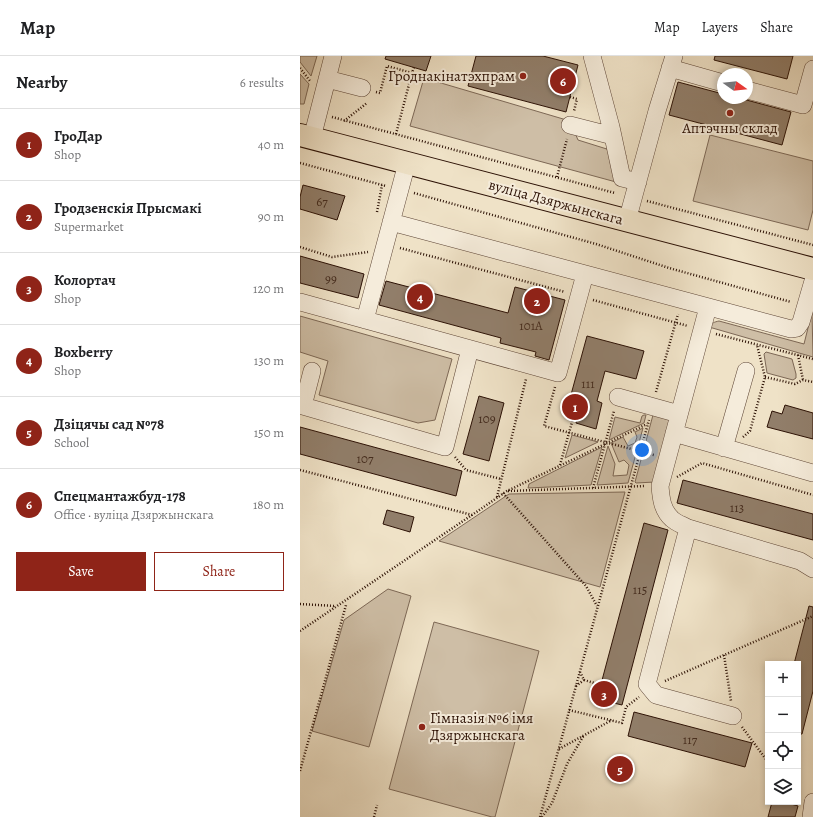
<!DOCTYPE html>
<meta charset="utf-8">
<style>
:root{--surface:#fff;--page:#f2f2f2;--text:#202124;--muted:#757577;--line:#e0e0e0;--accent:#8f2418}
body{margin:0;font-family:Alegreya,serif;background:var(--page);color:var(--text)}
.controls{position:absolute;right:12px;bottom:12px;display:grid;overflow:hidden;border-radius:0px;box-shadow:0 2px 6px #0003}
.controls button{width:36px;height:36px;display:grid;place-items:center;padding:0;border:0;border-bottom:1px solid var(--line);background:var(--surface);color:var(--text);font:20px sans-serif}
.compass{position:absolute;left:417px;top:12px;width:36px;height:36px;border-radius:50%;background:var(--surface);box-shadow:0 2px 6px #0003;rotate:105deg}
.you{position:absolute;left:342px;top:394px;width:14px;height:14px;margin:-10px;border:3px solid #fff;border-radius:50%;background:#1a73e8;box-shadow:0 0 0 6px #1a73e833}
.badge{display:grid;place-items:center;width:26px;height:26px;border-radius:50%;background:var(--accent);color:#fff;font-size:13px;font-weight:700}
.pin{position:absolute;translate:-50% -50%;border:2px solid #fff;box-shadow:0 1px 4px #0006}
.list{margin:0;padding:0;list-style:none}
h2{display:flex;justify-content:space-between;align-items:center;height:52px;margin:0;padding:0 16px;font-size:17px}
h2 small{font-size:13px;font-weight:400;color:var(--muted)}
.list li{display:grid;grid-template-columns:26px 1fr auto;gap:12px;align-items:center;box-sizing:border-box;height:72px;padding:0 16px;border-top:1px solid var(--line)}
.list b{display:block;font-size:15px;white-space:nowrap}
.list p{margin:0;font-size:13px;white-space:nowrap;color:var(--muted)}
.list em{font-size:13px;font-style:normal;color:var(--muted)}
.actions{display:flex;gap:8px;padding:12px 16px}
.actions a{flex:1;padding:9px 0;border:1px solid var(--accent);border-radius:0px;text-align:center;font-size:14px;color:var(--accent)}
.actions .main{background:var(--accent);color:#fff}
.icon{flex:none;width:22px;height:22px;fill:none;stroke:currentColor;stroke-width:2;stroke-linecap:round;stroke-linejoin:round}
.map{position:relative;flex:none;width:513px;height:761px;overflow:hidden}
header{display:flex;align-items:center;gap:24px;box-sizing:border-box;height:56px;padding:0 20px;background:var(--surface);border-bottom:1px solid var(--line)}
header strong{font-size:19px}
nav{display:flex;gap:22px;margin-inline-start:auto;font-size:14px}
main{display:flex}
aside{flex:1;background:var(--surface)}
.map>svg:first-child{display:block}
.green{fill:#cebea6;stroke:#7d6856}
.building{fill:#917e6a;stroke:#2c1105}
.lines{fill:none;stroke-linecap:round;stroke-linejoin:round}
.minor-casing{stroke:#5d4536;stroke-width:18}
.major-casing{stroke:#2c1105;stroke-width:24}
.path{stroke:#2c1105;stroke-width:2.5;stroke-dasharray:1 2;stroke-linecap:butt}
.minor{stroke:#f5ecdb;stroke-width:17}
.major{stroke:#efe2c7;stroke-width:22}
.poi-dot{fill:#8f2418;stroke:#f5ecdb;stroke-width:1.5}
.labels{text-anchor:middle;stroke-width:4;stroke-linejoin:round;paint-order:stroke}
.number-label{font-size:13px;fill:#452c1e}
.poi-label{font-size:15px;fill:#2c1105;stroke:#f5ecdb;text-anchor:end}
.street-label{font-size:15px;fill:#2c1105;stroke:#f5ecdb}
</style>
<header>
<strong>Map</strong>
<nav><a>Map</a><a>Layers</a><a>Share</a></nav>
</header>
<main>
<aside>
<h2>Nearby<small>6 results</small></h2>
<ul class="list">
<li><span class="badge">1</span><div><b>ГроДар</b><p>Shop</p></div><em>40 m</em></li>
<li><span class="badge">2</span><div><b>Гродзенскія Прысмакі</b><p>Supermarket</p></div><em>90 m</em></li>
<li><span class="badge">3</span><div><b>Колортач</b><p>Shop</p></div><em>120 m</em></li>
<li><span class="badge">4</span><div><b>Boxberry</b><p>Shop</p></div><em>130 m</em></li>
<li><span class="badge">5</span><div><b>Дзіцячы сад №78</b><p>School</p></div><em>150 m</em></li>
<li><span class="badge">6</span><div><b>Спецмантажбуд-178</b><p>Office · вуліца Дзяржынскага</p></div><em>180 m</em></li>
</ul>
<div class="actions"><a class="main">Save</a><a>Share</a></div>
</aside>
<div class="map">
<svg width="513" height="761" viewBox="0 0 513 761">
<rect width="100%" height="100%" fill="#efe2c7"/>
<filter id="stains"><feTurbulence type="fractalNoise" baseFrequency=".005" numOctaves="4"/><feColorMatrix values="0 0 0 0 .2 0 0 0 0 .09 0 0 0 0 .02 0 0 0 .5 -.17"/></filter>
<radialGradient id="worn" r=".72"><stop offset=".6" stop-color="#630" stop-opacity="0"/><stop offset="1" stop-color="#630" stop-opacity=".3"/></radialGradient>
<path class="green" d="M0 0H17L11 20 0 6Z
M0 18 9 28 4 48H0Z
M124 22 270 65 278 84 326 99 316 126 110 70Z
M410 79 513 105V154L508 174 393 145Z
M512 256 513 301 409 271C412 267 414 266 419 265L504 288Z
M0 260 152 303 135 364 118 367 19 339 28 305 0 296Z
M466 296 492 303 496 318V322L493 324 467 317 464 298Z
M344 359H346L344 367 309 384 315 361 340 367 342 360Z
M353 359 368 363 372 367 355 426 336 427 335 426Z
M343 372 328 427 297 429 308 390 315 408 313 420 327 419 329 409 324 404 319 406 311 387 323 381 328 390 335 387 337 381 335 376Z
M272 379 298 386 265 402Z
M302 391 291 429 228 432 229 428Z
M325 436 300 531 139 485 209 438Z
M88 533 111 540 69 691 12 675 44 564Z
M134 566 239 595 195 761H192L89 733Z"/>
<path class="building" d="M86 0H131L126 15 85 3Z
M176 0H243L278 9 266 56 168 30Z
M415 0H493L487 23 414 4Z
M378 26 423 38V42H439L491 56 482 89 369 59Z
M3 129 45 140 37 164 0 153V141Z
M0 200 64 218 58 242 0 227Z
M86 225 208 257 215 231 265 244 249 304 235 300 236 296 200 287 201 282 79 249Z
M287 280 344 295 336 323 305 315 297 345 302 347 296 373 276 367 278 360 266 357Z
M179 340 204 347 189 405 163 398Z
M485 349 513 357V383L467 371 472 355 482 358Z
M0 371 162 415 156 440 0 398Z
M383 424 513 458V484L377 447Z
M87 454 114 461 110 476 83 468Z
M344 467 368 474 322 649 297 643Z
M509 550 513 551V635L502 678H498V608H494Z
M334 656 452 687 445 711 328 680Z
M472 746H484L498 750 495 761H468Z"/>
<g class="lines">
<g class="minor-casing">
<path id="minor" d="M292 0 311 71 322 122 338 126
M370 12 423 27
M27 23 62 32
M447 34 503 49 513 13
M270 69 313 80
M12 82 33 0
M327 165 357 55 374 0
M91 166 491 273 497 272 501 266 513 225
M0 246 258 317 285 218
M408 251 360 430C361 442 362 454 372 463 376 467 383 469 388 472L500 505 513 513
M65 264 107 107
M12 315 3 350 145 391 170 293
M318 341 379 358
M374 377 513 417
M424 392 446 315
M388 472 347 628 356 639 433 660
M511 761 513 746"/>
</g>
<g class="major-casing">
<path id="major" d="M0 79 513 213"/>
</g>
<path class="path" d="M0 12 10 25
M76 36 80 37 87 10 112 17 114 11
M270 41 277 43 274 55
M32 61 315 137
M44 65 67 47
M96 78 112 17
M0 107 86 130
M257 121 267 83
M114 137 296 188 369 212 491 246
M347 145 513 189
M77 156 82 129
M0 191 32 201 68 196
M100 192 265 236
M293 244 388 270
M416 278 513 303
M498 299 503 324
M465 321 495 328 503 324 513 326
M255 331 244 370 354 399
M356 336 378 258
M443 381 450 375 465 321 457 289
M155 401 166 414 201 423
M260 409 274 359
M0 414 172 459
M377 421 402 407 513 439
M293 432 314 355
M208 435 345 430
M203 437 286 530 297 550
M197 441 226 323
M0 548 35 550
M0 575 172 459 207 435 347 368
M424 599 431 645
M284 624 301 629
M365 625 513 560
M276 630 284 624 280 616
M269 654 322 667 326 651 339 641
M442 671 468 706
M259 693 312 664
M0 715 46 549
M74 761 77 749
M240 761 349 364
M242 761 252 747 267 708 284 679"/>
<use href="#minor" class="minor"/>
<use href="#major" class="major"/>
</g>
<g class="poi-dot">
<circle cx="223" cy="20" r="4"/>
<circle cx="430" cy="57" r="4"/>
<circle cx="122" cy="671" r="4"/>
</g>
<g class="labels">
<g class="number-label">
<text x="22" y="150">67</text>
<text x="31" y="227">99</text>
<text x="231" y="274">101А</text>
<text x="288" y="332">111</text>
<text x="187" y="367">109</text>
<text x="65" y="407">107</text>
<text x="437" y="456">113</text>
<text x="340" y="538">115</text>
<text x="390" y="688">117</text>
</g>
<g class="poi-label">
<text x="215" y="25">Гроднакінатэхпрам</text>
<text x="430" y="77" text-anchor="middle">Аптэчны склад</text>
<text x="130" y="667" text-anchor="start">Гімназія №6 імя<tspan x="130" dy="17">Дзяржынскага</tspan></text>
</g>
<g class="street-label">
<text transform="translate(256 146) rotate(15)" y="5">вуліца Дзяржынскага</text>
</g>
</g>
<rect width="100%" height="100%" filter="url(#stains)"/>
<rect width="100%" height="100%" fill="url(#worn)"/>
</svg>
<div class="controls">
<button>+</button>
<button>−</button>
<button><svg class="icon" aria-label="locate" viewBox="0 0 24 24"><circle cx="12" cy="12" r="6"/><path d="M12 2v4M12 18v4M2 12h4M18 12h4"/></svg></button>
<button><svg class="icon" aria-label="layers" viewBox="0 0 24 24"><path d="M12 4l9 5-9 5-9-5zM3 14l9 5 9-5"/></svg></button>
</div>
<svg class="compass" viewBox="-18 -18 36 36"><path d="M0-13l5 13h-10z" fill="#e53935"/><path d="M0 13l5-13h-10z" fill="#757577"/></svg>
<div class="you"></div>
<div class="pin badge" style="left:275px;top:351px">1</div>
<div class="pin badge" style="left:237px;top:245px">2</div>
<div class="pin badge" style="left:304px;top:638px">3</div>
<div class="pin badge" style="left:120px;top:241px">4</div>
<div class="pin badge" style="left:320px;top:713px">5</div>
<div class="pin badge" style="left:263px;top:25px">6</div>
</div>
</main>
